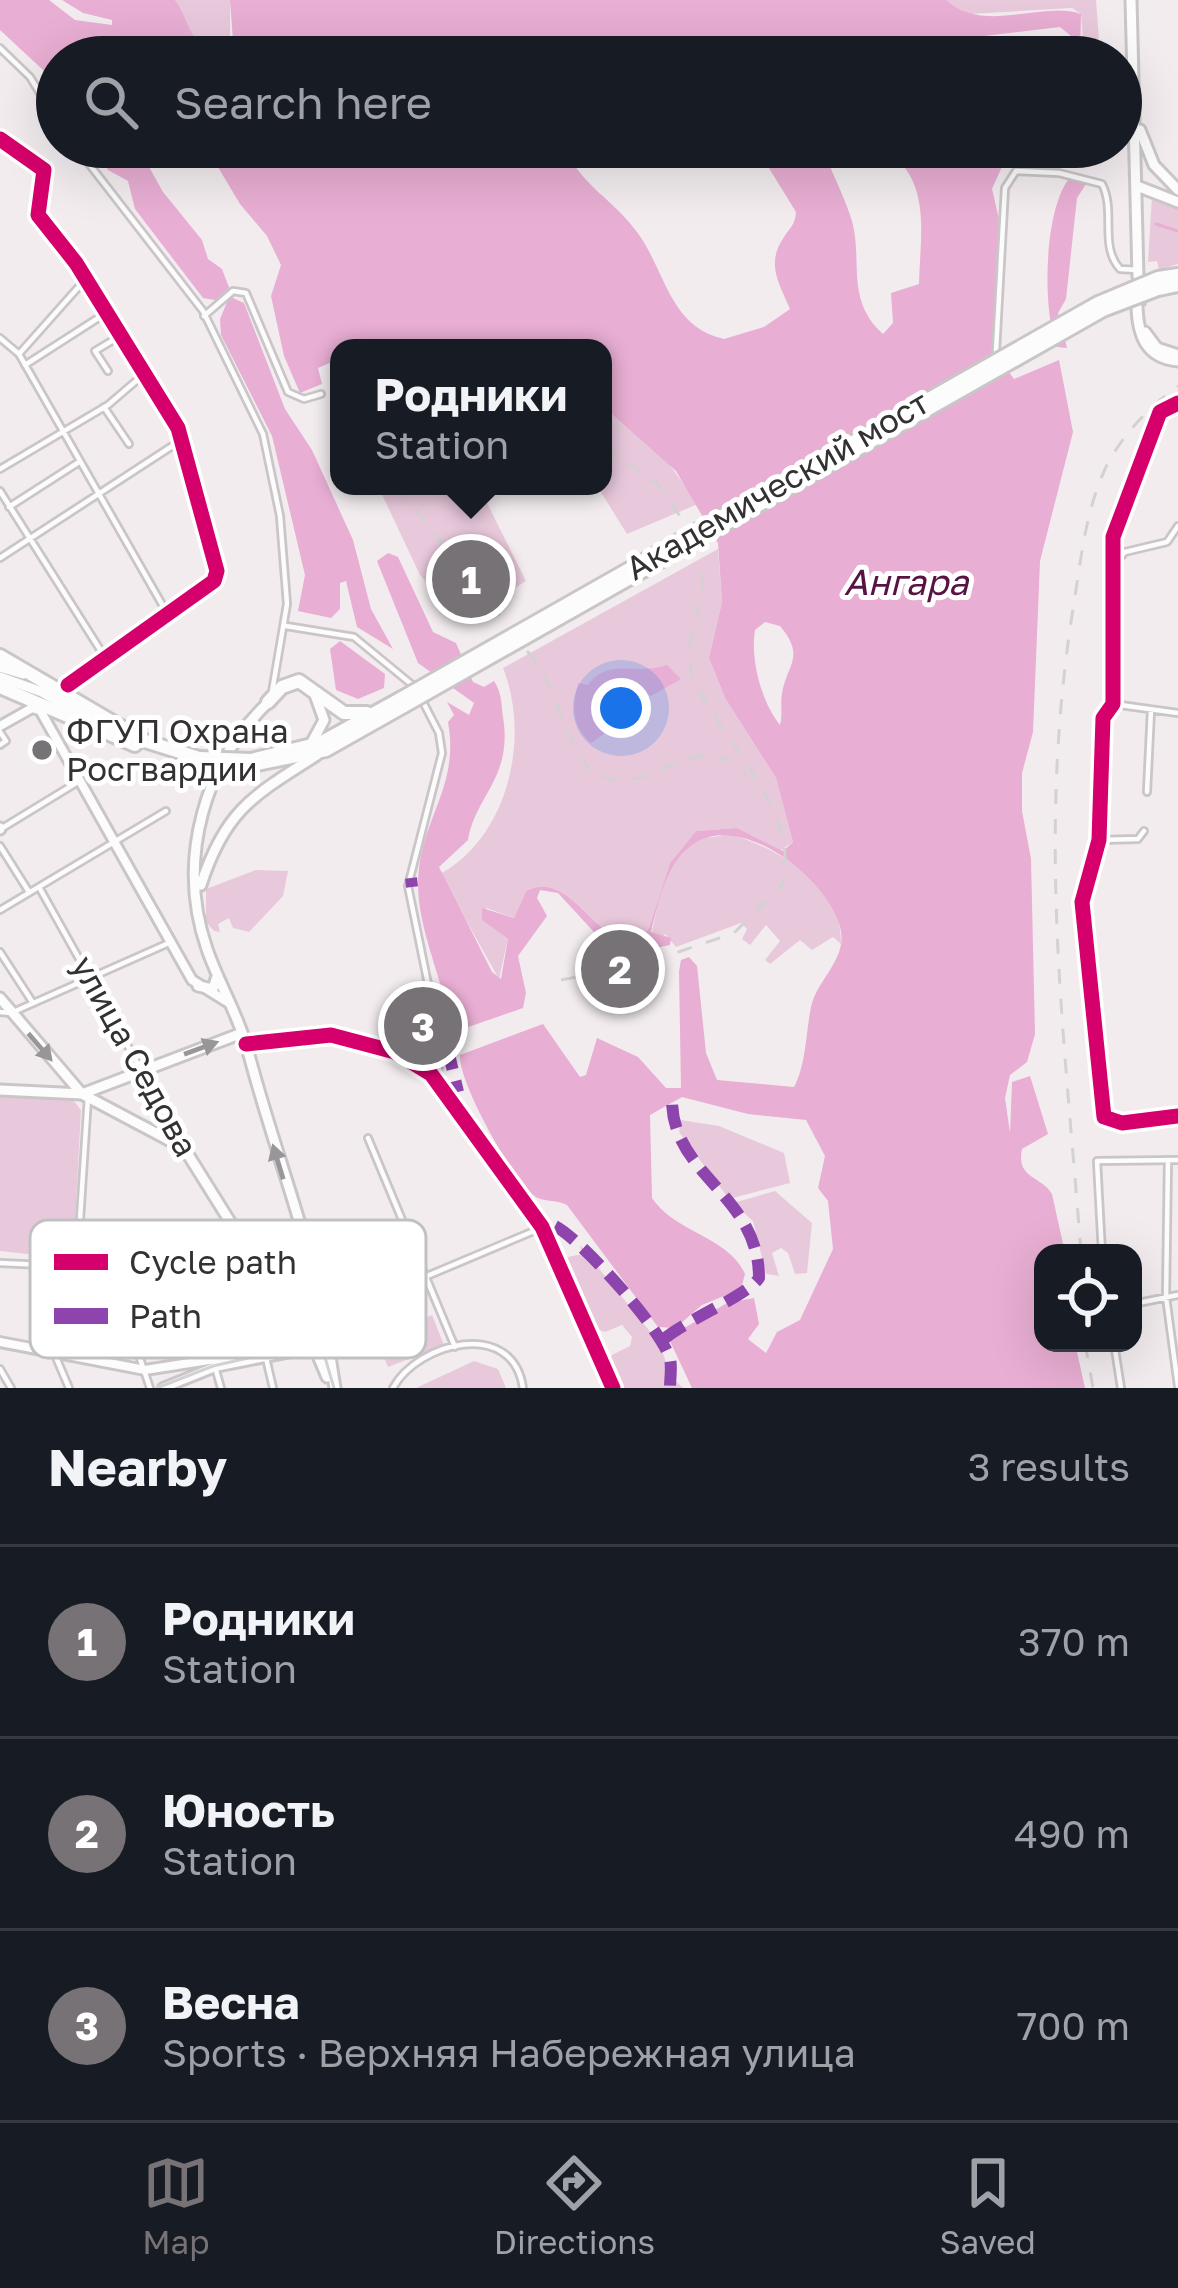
<!DOCTYPE html>
<meta charset="utf-8">
<style>
:root{--surface:#171b24;--page:#242831;--text:#f1f3f6;--muted:#9ea1a6;--line:#363941;--accent:#767275}
body{margin:0;font-family:"Golos Text",sans-serif;background:var(--page);color:var(--text)}
.controls{position:absolute;right:36px;bottom:36px;display:grid;overflow:hidden;border-radius:24px;box-shadow:0 12px 48px #0002}
.controls button{width:108px;height:108px;display:grid;place-items:center;padding:0;border:0;border-bottom:3px solid var(--line);background:var(--surface);color:var(--text);font:60px sans-serif}
.you{position:absolute;left:621px;top:708px;width:42px;height:42px;margin:-30px;border:9px solid #fff;border-radius:50%;background:#1a73e8;box-shadow:0 0 0 18px #1a73e833}
.badge{display:grid;place-items:center;width:78px;height:78px;border-radius:50%;background:var(--accent);color:#fff;font-size:39px;font-weight:700}
.pin{position:absolute;translate:-50% -50%;border:6px solid #fff;box-shadow:0 3px 12px #0006}
.popup{position:absolute;left:330px;top:339px;width:282px;height:156px;box-sizing:border-box;display:grid;place-content:center;border-radius:24px;background:var(--surface);filter:drop-shadow(0 3px 9px #0005);font-size:39px;white-space:nowrap;color:var(--muted)}
.popup b{font-size:45px;color:var(--text)}
.popup::after{content:'';position:absolute;left:50%;top:100%;margin-left:-24px;border:24px solid transparent;border-top-color:var(--surface)}
.list{margin:0;padding:0;list-style:none}
h2{display:flex;justify-content:space-between;align-items:center;height:156px;margin:0;padding:0 48px;font-size:51px}
h2 small{font-size:39px;font-weight:400;color:var(--muted)}
.list li{display:grid;grid-template-columns:78px 1fr auto;gap:36px;align-items:center;box-sizing:border-box;height:192px;padding:0 48px;border-top:3px solid var(--line)}
.list b{display:block;font-size:45px;white-space:nowrap}
.list p{margin:0;font-size:39px;white-space:nowrap;color:var(--muted)}
.list em{font-size:39px;font-style:normal;color:var(--muted)}
.icon{flex:none;width:66px;height:66px;fill:none;stroke:currentColor;stroke-width:2;stroke-linecap:round;stroke-linejoin:round}
.map{position:relative;flex:none;width:1178px;height:1388px;overflow:hidden}
.search{position:absolute;background:var(--surface);box-shadow:0 12px 48px #0002;left:36px;right:36px;top:36px;height:132px;display:flex;align-items:center;gap:30px;box-sizing:border-box;padding:0 42px;border-radius:66px;color:var(--muted);font-size:45px}
.sheet{height:732px;background:var(--surface)}
nav{display:flex;justify-content:space-around;align-items:center;box-sizing:border-box;height:168px;border-top:3px solid var(--line);background:var(--surface);font-size:33px;color:var(--muted)}
nav a{display:grid;justify-items:center;gap:6px}
nav .on{color:var(--accent)}
.map>svg:first-child{display:block}
.green{fill:#e8c9dc}
.water{fill:#e8aed3;fill-rule:evenodd}
.lines{fill:none;stroke-linecap:round;stroke-linejoin:round}
.stream{stroke:#e8aed3;stroke-width:3}
.secondary-tunnel{stroke:#ccc7c9;stroke-width:9;stroke-dasharray:9 4.5;stroke-linecap:butt}
.minor-casing{stroke:#cac6c8;stroke-width:10}
.tertiary-casing{stroke:#cac6c8;stroke-width:14}
.secondary-casing{stroke:#cac6c8;stroke-width:15}
.primary-casing{stroke:#cac6c8;stroke-width:18}
.minor{stroke:#fdfcfd;stroke-width:4.5}
.tertiary{stroke:#fdfcfd;stroke-width:8}
.secondary{stroke:#fdfcfd;stroke-width:9}
.primary{stroke:#fdfcfd;stroke-width:12}
.tram{stroke:#d3d2d2;stroke-width:3}
.rail{stroke:#d3d2d2;stroke-width:3;stroke-dasharray:15 15;stroke-linecap:butt}
.primary-bridge-casing{stroke:#cac6c8;stroke-width:18;stroke-linecap:butt}
.primary-bridge{stroke:#fdfcfd;stroke-width:12}
.quiet{stroke:#8e44ad;stroke-width:12;stroke-dasharray:24 12;stroke-linecap:butt}
.cycleway-casing{stroke:#fff;stroke-width:22}
.cycleway{stroke:#d6006c;stroke-width:15}
.oneway{fill:#989698}
.poi-dot{fill:#767275;stroke:#fff;stroke-width:4.5}
.labels{text-anchor:middle;stroke-width:10;stroke-linejoin:round;paint-order:stroke}
.street-label{font-size:33px;fill:#343133;stroke:#fff}
.poi-label{font-size:33px;fill:#343133;stroke:#fff;text-anchor:start}
.water-label{font-size:36px;font-style:italic;fill:#571344;stroke:#fff}
.key{fill:#fff;stroke:#c2c1c2;stroke-width:3}
.key-label{font-size:33px;fill:#343133}
</style>
<div class="map">
<svg width="1178" height="1388" viewBox="0 0 1178 1388">
<rect width="100%" height="100%" fill="#f2ecef"/>
<path class="green" d="M175 0H230V46L213 52 194 41Z
M919 0H1096L1099 40 1083 38 1081 14 1072 8 969 14 951 5Z
M1152 196 1178 207V264L1159 270 1157 261 1148 262Z
M603 406 667 461 698 504 627 534 597 486H603Z
M378 486H486L480 489 526 581 462 621 420 575Z
M718 549 722 602 709 658 725 698 776 778 793 842 781 850 737 828 696 831 670 863 649 928 637 944C594 942 571 869 526 891L514 918 486 908 489 925 508 939 499 979 440 874C508 837 531 738 503 668Z
M727 833C776 848 843 883 841 944L833 937 812 950 800 940 770 964 765 960 780 941 766 925 750 945 742 939 747 929 741 923 676 947 665 934 662 939 652 933C658 901 667 857 700 840 710 835 717 839 727 833Z
M256 870 288 871 283 896 249 932 233 928 229 918 218 924 220 932 214 931 206 922V889Z
M0 1097 73 1100 81 1110 73 1259 0 1251Z
M681 1120 719 1126 784 1153 790 1183 729 1199 679 1132Z
M775 1191 812 1223 807 1273 795 1274 788 1253 781 1248 772 1253 779 1276 766 1274 753 1221 733 1203Z
M580 1245 660 1344 670 1375 683 1388H616L607 1365 612 1355 630 1346 632 1337 622 1325 605 1332 590 1326 563 1258 582 1254Z
M432 1315 444 1345 388 1367 376 1337Z
M474 1361 498 1369 506 1388H416Z"/>
<path class="water" d="M0 0H49L75 20 112 25V20L83 13 62 0H175C191 23 190 51 223 52L233 41 230 0H946C984 35 1043 0 1081 14L1080 57H1064L1071 36 1060 27 950 40 920 37 926 46 959 57H57V83L0 30Z
M95 147H138L163 192 202 240 208 259 222 269 233 298 244 303 285 409 312 450 353 540 371 609 393 649 357 627 346 581 340 583V609L331 618 298 611 305 575 272 436 221 335 220 319 227 302 203 298 135 209 128 181 108 170Z
M206 147H436L442 164 443 147H563C587 191 611 197 637 232 666 271 669 327 724 339L764 327 790 309C780 285 765 264 784 237 791 226 795 225 796 212L767 165 745 147H822C831 171 843 193 851 218 864 258 844 299 883 334L893 323 891 293 919 284C920 232 933 181 883 147H1004L1005 160 992 189 999 219 992 349 1014 379 1059 360 1073 432 1040 561 1033 732 1022 773V811L1031 859 1035 1034 1027 1062 1010 1075 1005 1098 1010 1133 1012 1082 1030 1076 1048 1134 1022 1149C1016 1179 1040 1175 1052 1194L1065 1253H1043V1343H1075L1085 1388H692L669 1339 677 1333 675 1328 658 1327 567 1205C556 1199 542 1203 533 1195 511 1176 458 1082 460 1055L543 1024 580 1077 586 1075 597 1038 638 1057 666 1088H681L679 971 681 960 689 957 697 966 706 1053 717 1080 794 1087C806 1066 806 1031 811 1007 817 980 846 960 841 931 831 880 743 812 695 843 666 862 659 901 651 932L671 938 670 945 616 956 558 893 540 890 537 898 547 916 518 956 526 993 523 1008 451 1033C445 978 412 923 419 868 426 813 459 783 448 722L454 715 447 702 469 715 474 703 418 663 377 561 388 553 398 557 433 632 456 643 473 682 484 687 494 681C502 693 501 703 503 717 513 778 475 796 468 840L439 867 492 972 501 979 508 939 482 920V908L514 918 526 891C571 869 593 942 637 944L649 928 670 863 696 831 737 828 783 851 793 842 776 778 725 698 709 658 722 602 718 543 676 471 603 406V348H339V359L318 368 322 384 300 393 284 356 271 296 281 265 267 236 240 204ZM765 622 780 626C806 657 787 664 782 693 780 704 783 714 780 725 762 703 750 660 755 630ZM682 1097 748 1114 806 1120 825 1156 818 1188 828 1201 833 1249 800 1320 777 1332 766 1353 748 1339 759 1324 754 1298 727 1303 686 1327 680 1324 702 1305 741 1289 745 1274C728 1236 675 1233 652 1198L650 1115Z
M1068 180 1086 184 1077 198 1066 299 1058 313 1067 348 1057 347C1042 310 1044 213 1068 180Z
M340 641 385 674 384 688 358 699 336 690 330 649Z
M667 665 681 679 651 696 638 689 625 695H639L634 704 639 708 636 724 621 722 591 743C571 726 572 706 578 683L588 685C609 657 635 676 667 665Z"/>
<g class="lines">
<path class="stream" d="M1156 224 1178 231"/>
<path class="secondary-tunnel" d="M1142 306 1143 275"/>
<g class="minor-casing">
<path id="minor" d="M0 48 30 77 57 121
M0 139 44 170 38 215 76 263 178 428 217 571 214 581 68 685
M76 147 203 311 263 434 280 516 287 604 272 692
M204 316 233 291 246 293 288 392 304 399 321 394
M0 338 19 354 167 613
M996 351 1005 188 1016 171 1059 173 1102 184C1116 211 1099 246 1120 269L1138 270
M19 354 83 282
M25 365 106 313
M108 371 95 351 120 336
M1178 403 1160 412 1113 537V704L1103 718 1099 840 1082 902 1104 1117 1122 1123 1178 1116
M104 407 129 444
M0 469 108 405 143 375
M0 491 106 659
M9 507 79 462
M0 558 183 439
M1114 564 1125 552 1167 542 1178 526
M286 626 354 637 416 688
M421 698 439 733 442 753 408 886 439 1038 438 1082
M1113 704 1178 713
M0 732 6 741 0 745
M1147 792 1151 710
M4 827 81 780
M1099 840 1138 839 1144 831
M0 846 29 892
M39 887 173 1127 175 1140
M0 910 166 811
M0 952 33 1003
M0 1012 11 1013 171 942
M417 1063 426 1052 447 1046
M368 1138 455 1347
M1168 1160 1166 1297 1178 1386
M161 1250 169 1252 167 1263
M1102 1253 1097 1161 1178 1160
M0 1263 259 1275
M77 1265 88 1097
M109 1267 150 1388
M175 1271 187 1312 206 1329
M1133 1304 1178 1295
M325 1319 541 1228
M1114 1343 1121 1388
M55 1355 69 1388
M266 1358 273 1388
M215 1367 221 1388
M0 1369 11 1388
M393 1388C418 1342 513 1318 523 1388"/>
</g>
<g class="tertiary-casing">
<path id="tertiary" d="M0 726 32 708 40 710 192 980 229 1003
M246 1044 331 1035 395 1052 431 1074 542 1227 613 1388
M0 1342 145 1370 311 1344
M282 1346 287 1314
M163 1388 215 1367 311 1348"/>
</g>
<g class="secondary-casing">
<path id="secondary" d="M1131 0 1138 277
M1140 130 1154 165 1178 190
M1137 186 1178 202
M1137 307C1138 336 1146 358 1178 361
M1145 332 1157 348 1178 355
M0 667 23 674
M0 677 42 692 97 724
M273 698C204 760 176 860 207 949 219 984 239 1016 248 1051 268 1128 296 1203 316 1280 325 1316 329 1352 335 1388
M311 744 324 720 315 695
M0 828V829
M201 885C225 810 254 795 317 755
M198 986 213 989 216 979
M0 998 82 1094 184 1148 287 1313 313 1344 327 1377
M0 1090 82 1094 242 1033"/>
</g>
<g class="primary-casing">
<path id="primary" d="M1158 278 1178 275
M1158 289 1178 285
M0 656 145 741 199 758
M0 687 135 745
M268 702 282 687 299 681 344 713H367
M251 760 320 743 400 699
M237 768 326 750 404 706"/>
</g>
<use href="#minor" class="minor"/>
<use href="#tertiary" class="tertiary"/>
<use href="#secondary" class="secondary"/>
<use href="#primary" class="primary"/>
<path class="tram" d="M157 1388 213 1366 309 1344 324 1354 334 1388"/>
<path class="rail" d="M603 446 658 484 688 528
M397 486 509 627
M527 651C558 682 565 755 596 773 653 805 688 720 746 774
M561 980 643 964 734 933 782 885C802 811 723 744 695 681 677 643 710 602 701 561
M1081 1253C1064 1027 1037 836 1073 609 1081 561 1085 511 1106 467 1122 435 1149 407 1178 386
M1085 1343 1093 1388"/>
<g class="primary-bridge-casing">
<path id="primary-bridge" d="M400 699 1098 303 1158 278
M404 706 1103 310 1158 289
M199 758 251 760"/>
</g>
<use href="#primary-bridge" class="primary-bridge"/>
<path class="quiet" d="M411 878 412 887
M447 1046 458 1092
M555 1226C582 1240 662 1330 670 1359 672 1368 670 1379 670 1388
M206 1329 213 1360
M664 1339C688 1319 748 1295 759 1278 759 1195 673 1176 672 1101"/>
<g class="cycleway-casing">
<path id="cycleway" d="M0 139 44 170 38 215 76 263 178 428 217 571 214 581 68 685
M1178 403 1160 412 1113 537V704L1103 718 1099 840 1082 902 1104 1117 1122 1123 1178 1116
M246 1044 331 1035 395 1052 431 1074 542 1227 613 1388"/>
</g>
<use href="#cycleway" class="cycleway"/>
</g>
<defs><path id="oneway-solid" d="M-6-.8H1V-3.2L6.5 0L1 3.2V.8H-6Z" transform="scale(3)"/></defs>
<g class="oneway">
<use href="#oneway-solid" transform="translate(40 1047) rotate(49)"/>
<use href="#oneway-solid" transform="translate(201 1048) rotate(-20)"/>
<use href="#oneway-solid" transform="translate(278 1162) rotate(-107)"/>
</g>
<circle class="poi-dot" cx="42" cy="750" r="12"/>
<g class="labels">
<g class="street-label">
<text transform="translate(777 485) rotate(-30)" y="12">Академический мост</text>
<text transform="translate(135 1056) rotate(61)" y="12">улица Седова</text>
</g>
<g class="poi-label">
<text x="66" y="743">ФГУП Охрана<tspan x="66" dy="38">Росгвардии</tspan></text>
</g>
<g class="water-label">
<text x="906" y="595">Ангара</text>
</g>
</g>
<rect x="30" y="1220" width="396" height="138" rx="18" class="key"/>
<rect x="54" y="1254" width="54" height="16" fill="#d6006c"/>
<rect x="54" y="1308" width="54" height="16" fill="#8e44ad"/>
<g class="key-label">
<text x="129" y="1274">Cycle path</text>
<text x="129" y="1328">Path</text>
</g>
</svg>
<div class="controls">
<button><svg class="icon" aria-label="locate" viewBox="0 0 24 24"><circle cx="12" cy="12" r="6"/><path d="M12 2v4M12 18v4M2 12h4M18 12h4"/></svg></button>
</div>
<div class="you"></div>
<div class="pin badge" style="left:471px;top:579px">1</div>
<div class="popup"><b>Родники</b>Station</div>
<div class="pin badge" style="left:620px;top:969px">2</div>
<div class="pin badge" style="left:423px;top:1026px">3</div>
<div class="search"><svg class="icon" aria-label="search" viewBox="0 0 24 24"><circle cx="10" cy="10" r="6"/><path d="M15 15l6 6"/></svg>Search here</div>
</div>
<section class="sheet">
<h2>Nearby<small>3 results</small></h2>
<ul class="list">
<li><span class="badge">1</span><div><b>Родники</b><p>Station</p></div><em>370 m</em></li>
<li><span class="badge">2</span><div><b>Юность</b><p>Station</p></div><em>490 m</em></li>
<li><span class="badge">3</span><div><b>Весна</b><p>Sports · Верхняя Набережная улица</p></div><em>700 m</em></li>
</ul>
</section>
<nav>
<a class="on"><svg class="icon" aria-label="map" viewBox="0 0 24 24"><path d="M3 6l6-2 6 2 6-2v14l-6 2-6-2-6 2zM9 4v14M15 6v14"/></svg>Map</a>
<a><svg class="icon" aria-label="directions" viewBox="0 0 24 24"><path d="M12 3l9 9-9 9-9-9zM9 14v-3h6M13 9l2 2-2 2"/></svg>Directions</a>
<a><svg class="icon" aria-label="saved" viewBox="0 0 24 24"><path d="M7 4h10v16l-5-4-5 4z"/></svg>Saved</a>
</nav>
